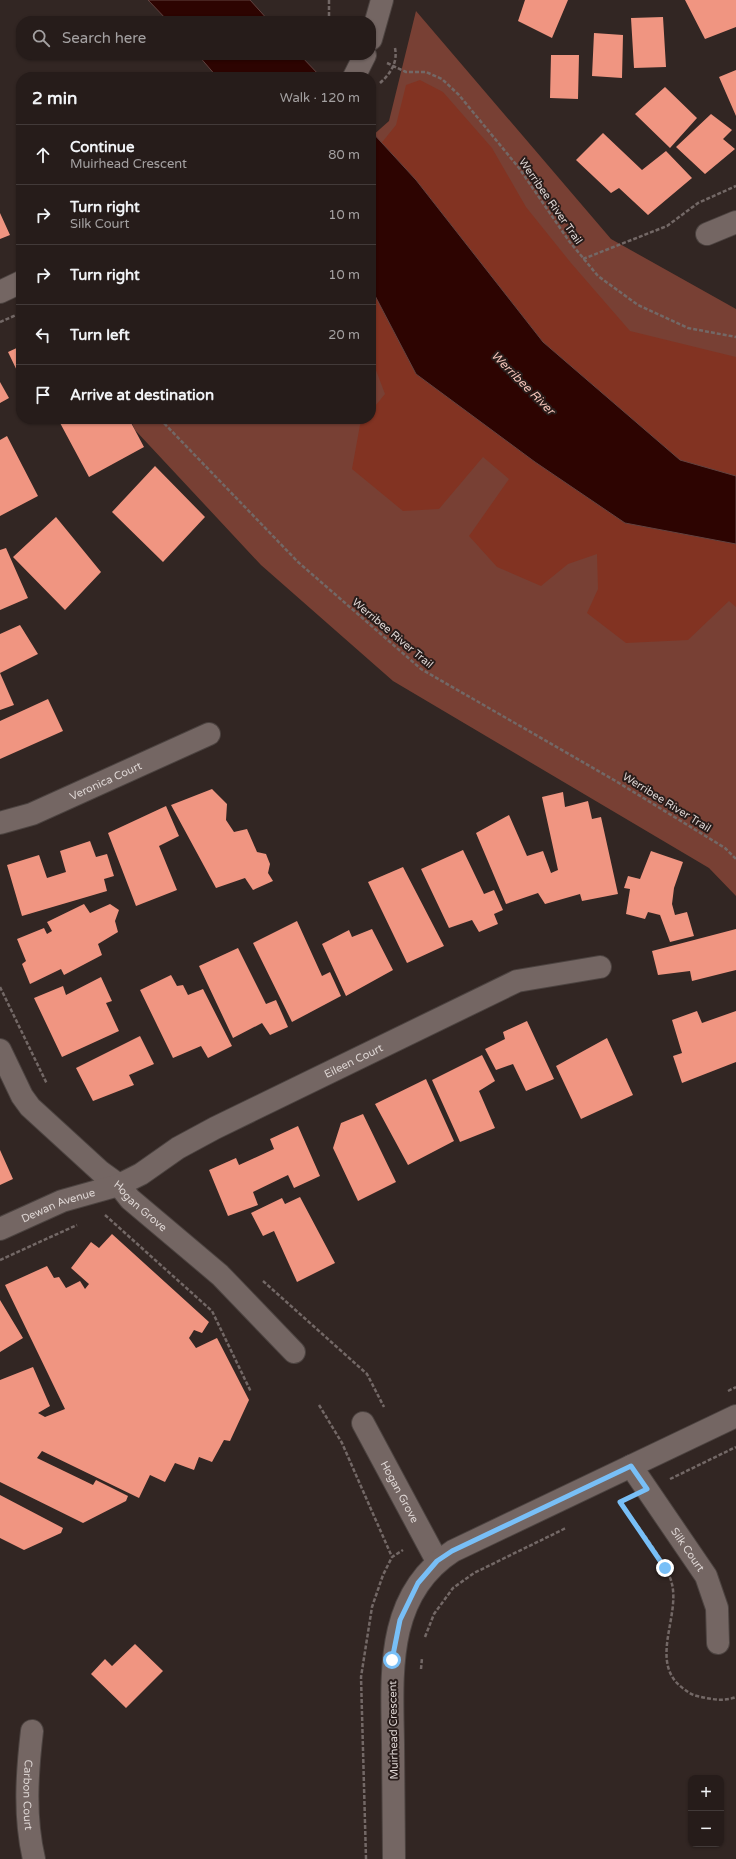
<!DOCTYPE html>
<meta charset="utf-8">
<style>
:root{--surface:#261c1a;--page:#2e2523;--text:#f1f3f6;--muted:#a4a1a2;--line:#423a39}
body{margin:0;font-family:"Varela Round",sans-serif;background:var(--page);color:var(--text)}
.controls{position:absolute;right:12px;bottom:12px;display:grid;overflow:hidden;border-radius:8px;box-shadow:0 1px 3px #0004}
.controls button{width:36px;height:36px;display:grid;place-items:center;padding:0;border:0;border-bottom:1px solid var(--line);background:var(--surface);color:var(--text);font:20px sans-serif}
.stop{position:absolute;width:12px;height:12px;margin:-9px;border:3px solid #78bff7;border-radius:50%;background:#fff}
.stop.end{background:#78bff7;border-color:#fff;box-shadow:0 1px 4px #0008}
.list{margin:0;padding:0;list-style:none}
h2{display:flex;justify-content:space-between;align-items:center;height:52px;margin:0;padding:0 16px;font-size:17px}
h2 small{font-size:13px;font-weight:400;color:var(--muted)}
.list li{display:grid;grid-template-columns:26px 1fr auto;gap:12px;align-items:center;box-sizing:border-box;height:60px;padding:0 16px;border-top:1px solid var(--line)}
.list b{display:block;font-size:15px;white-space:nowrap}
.list p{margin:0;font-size:13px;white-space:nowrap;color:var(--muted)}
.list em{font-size:13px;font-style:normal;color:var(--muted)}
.icon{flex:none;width:22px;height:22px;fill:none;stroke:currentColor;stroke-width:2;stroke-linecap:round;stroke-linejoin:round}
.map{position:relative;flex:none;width:736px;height:1859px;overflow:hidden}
.search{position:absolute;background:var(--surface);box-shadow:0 1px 3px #0004;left:16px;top:16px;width:360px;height:44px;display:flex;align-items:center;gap:10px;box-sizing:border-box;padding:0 14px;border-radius:16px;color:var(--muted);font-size:15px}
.panel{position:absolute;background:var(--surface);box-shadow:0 1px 3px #0004;left:16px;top:72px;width:360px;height:352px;border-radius:16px}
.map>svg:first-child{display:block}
.green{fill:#784034}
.forest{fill:#823322}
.water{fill:#2d0401;stroke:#624340}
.building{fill:#f09581}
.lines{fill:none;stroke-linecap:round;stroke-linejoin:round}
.minor-casing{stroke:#4c4340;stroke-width:24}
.path{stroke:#736866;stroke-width:2.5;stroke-dasharray:4 2;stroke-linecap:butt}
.minor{stroke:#746663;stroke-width:22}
.route{stroke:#78bff7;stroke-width:5}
.labels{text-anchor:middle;stroke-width:4;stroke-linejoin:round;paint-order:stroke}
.street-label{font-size:11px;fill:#ded6d4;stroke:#281c1a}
.water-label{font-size:12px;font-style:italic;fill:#f3c3b8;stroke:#281c1a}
</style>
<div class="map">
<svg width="736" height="1859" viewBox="0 0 736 1859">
<rect width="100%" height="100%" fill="#322623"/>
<path class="green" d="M416 11 611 239 736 309V896L709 868 393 681 261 565 135 430 130 419H371V137L389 121Z"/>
<path class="forest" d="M420 80 443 92 492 148 526 207 571 263 630 331 736 357V607L729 601 688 640 626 643 587 613 598 589 597 554 568 564 541 586 497 567 469 536 509 479 483 457 439 509 403 511 352 469 360 425 364 419H371V411L385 394 371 357V156L396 125 406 85Z"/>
<path class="water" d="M148 0H250L269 21H168Z
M198 55H300L321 77H217Z
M371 131 416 180 543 342 680 460 736 476V544L625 523 535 462 416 374 371 288Z"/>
<path class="building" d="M525 0H568L552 38 518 21Z
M685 0H736V27L705 39Z
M663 17 666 67 634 68 631 18Z
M594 33 623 35 622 78 592 76Z
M551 55H579L578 99 550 98Z
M736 70V116L719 77Z
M665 87 697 118 670 148 635 114Z
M711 114 732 130 723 139 735 149 705 174 676 147Z
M603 133 642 170 666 151 692 178 648 215 619 188 611 193 576 160Z
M0 213 10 235 0 239Z
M21 346V379L8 352Z
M0 382 9 398 0 403Z
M63 419H129L144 447 89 477 59 421Z
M7 436 38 496 0 516V440Z
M155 466 205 517 163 562 112 512Z
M56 517 101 572 65 610 13 557Z
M6 548 28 598 0 610V550Z
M20 625 38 654 0 673V634Z
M0 673 14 705 0 710Z
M48 699 63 731 0 759V721Z
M212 789 227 804 226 820 234 832 247 829 257 852 266 854 270 864 268 873 273 881 253 890 245 878 216 888 171 805Z
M563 792 565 807 588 801 592 819 601 817 618 894 582 901 580 894 545 904 538 893 506 904 476 833 509 815 527 856 543 851 551 873 558 870 542 797Z
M166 806 179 836 159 846 177 890 136 906 108 833Z
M90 841 96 857 107 854 114 876 104 879 107 891 22 916 7 865 39 855 47 878 66 872 60 851Z
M463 850 484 894 494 890 503 910 494 914 498 924 479 932 472 920 449 928 421 869Z
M651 851 683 862 674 888 672 904 675 915 687 912 694 936 670 942 660 915 648 912 645 919 626 914 630 889 624 888 628 876 640 879Z
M403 867 444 946 407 963 368 882Z
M84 904 90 913 110 904 119 910 115 921 118 932 98 944 102 955 64 975 61 969 30 984 22 964 26 961 17 939 44 928 47 934 52 931 47 922Z
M297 921 322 976 330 972 341 996 292 1022 253 943Z
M372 929 393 970 346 996 322 944 349 930 352 937Z
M736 929V970L692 981 690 971 658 975 652 951Z
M238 948 266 1004 276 1000 288 1027 270 1035 262 1023 233 1038 199 966Z
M171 975 177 986 183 985 188 995 203 989 232 1046 208 1058 201 1046 173 1058 140 990Z
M101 977 112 1001 106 1003 119 1031 62 1057 34 998 63 986 66 995Z
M697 1011 702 1023 736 1011V1062L682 1083 673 1056 682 1053 672 1020Z
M527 1021 554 1079 526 1091 513 1064 496 1070 485 1049 505 1039 503 1032Z
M140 1036 154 1064 129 1075 134 1085 93 1101 76 1068Z
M607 1038 633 1095 581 1119 556 1066Z
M482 1055 495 1081 479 1091 495 1128 460 1142 432 1080Z
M426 1079 454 1141 408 1165 375 1104Z
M363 1114 396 1182 358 1201 333 1148 341 1123Z
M298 1126 320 1176 294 1188 288 1175 253 1192 258 1205 228 1216 209 1170 236 1158 239 1165 274 1149 270 1139Z
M0 1150 13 1179 0 1185Z
M300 1197 335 1263 297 1282 274 1231 263 1236 251 1213 282 1198 285 1204Z
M112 1234 209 1322 202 1333 194 1330 189 1338 196 1348 217 1338 249 1400 230 1441 224 1440 212 1462 199 1457 194 1470 175 1463 165 1482 150 1475 139 1498 42 1451 37 1458 93 1485 96 1480 128 1496 126 1501 83 1523 0 1482V1380L33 1367 50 1406 38 1413 45 1417 65 1409 5 1285 47 1266 54 1278 59 1277 66 1288 80 1281 85 1289 89 1284 71 1268 91 1242 99 1248Z
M0 1300 23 1338 0 1352Z
M0 1495 63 1528 61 1533 24 1550 0 1538Z
M135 1644 163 1671 126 1708 91 1674 105 1659 112 1666Z"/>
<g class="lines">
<g class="minor-casing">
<g id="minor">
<path d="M371 39 382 0"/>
<path d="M354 77 365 55"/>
<path d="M707 234 736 222"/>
<path d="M0 292 21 282"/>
<path id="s1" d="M0 823 32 814 209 734"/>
<path id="s2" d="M0 1050 22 1096 30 1107 101 1172 119 1185 130 1199 220 1275 294 1352"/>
<path id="s3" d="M0 1229 62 1201 119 1185 141 1174 178 1148 215 1128 517 981 600 967"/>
<path id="s4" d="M363 1423 437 1561"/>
<path id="s5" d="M631 1466 706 1576 717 1608 718 1643"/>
<path id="s6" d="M32 1731C27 1773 24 1817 34 1859"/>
<path d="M394 1859C394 1821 393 1782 393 1744 392 1673 385 1595 453 1551L736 1416"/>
</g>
</g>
<path class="path" d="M329 0V16L331 21
M387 63 406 72H426L442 79 459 95 519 168 569 241 598 276 638 305 688 328 736 337
M380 83C390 74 398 63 395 48
M583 259 667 226 698 203 736 186
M0 322 21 313
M160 419 298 562 421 669 614 780 725 848 736 859
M0 987 47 1084
M105 1215 212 1311 251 1392
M0 1260 77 1225
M263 1281 367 1374 384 1407
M728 1391 736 1387
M319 1405 342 1443 392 1557 403 1550
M670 1479 736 1447
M620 1502C633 1520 668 1564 672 1584 680 1618 648 1664 684 1689 688 1692 692 1695 697 1696 710 1699 723 1702 736 1697
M425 1637 434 1614 453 1588 474 1573 566 1528
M421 1669 422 1658
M366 1859 361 1677 372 1607 383 1575 392 1557"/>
<use href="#minor" class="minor"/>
</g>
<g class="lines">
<path class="route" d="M392 1660 400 1620 418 1583 437 1561 452 1551 631 1466 647 1489 620 1502 665 1568"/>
</g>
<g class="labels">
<g class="street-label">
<text transform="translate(551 201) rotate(55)" y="4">Werribee River Trail</text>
<text transform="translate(393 633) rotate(40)" y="4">Werribee River Trail</text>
<text dy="4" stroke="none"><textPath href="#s1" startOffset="114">Veronica Court</textPath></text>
<text transform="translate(667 802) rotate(32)" y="4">Werribee River Trail</text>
<text dy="4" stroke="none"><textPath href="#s3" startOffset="393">Eileen Court</textPath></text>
<text dy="4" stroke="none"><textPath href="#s3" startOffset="63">Dewan Avenue</textPath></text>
<text dy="4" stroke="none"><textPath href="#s2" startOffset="213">Hogan Grove</textPath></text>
<text dy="4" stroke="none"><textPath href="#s4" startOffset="78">Hogan Grove</textPath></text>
<text dy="4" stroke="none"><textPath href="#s5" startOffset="101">Silk Court</textPath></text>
<text transform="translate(393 1730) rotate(-91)" y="4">Muirhead Crescent</text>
<text dy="4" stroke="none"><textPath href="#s6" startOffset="64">Carbon Court</textPath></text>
</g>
<g class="water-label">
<text transform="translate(523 383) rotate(45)" y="4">Werribee River</text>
</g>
</g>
</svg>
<div class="controls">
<button>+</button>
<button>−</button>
</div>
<div class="stop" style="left:392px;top:1660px"></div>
<div class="stop end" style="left:665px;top:1568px"></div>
<div class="search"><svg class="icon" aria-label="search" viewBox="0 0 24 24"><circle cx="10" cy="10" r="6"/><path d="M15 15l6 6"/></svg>Search here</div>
<section class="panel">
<h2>2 min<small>Walk · 120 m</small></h2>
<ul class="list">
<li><svg class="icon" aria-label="ahead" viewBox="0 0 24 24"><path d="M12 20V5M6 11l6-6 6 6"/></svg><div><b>Continue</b><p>Muirhead Crescent</p></div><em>80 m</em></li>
<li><svg class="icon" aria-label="right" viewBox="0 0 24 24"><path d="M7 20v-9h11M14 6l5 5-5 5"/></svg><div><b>Turn right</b><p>Silk Court</p></div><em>10 m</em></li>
<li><svg class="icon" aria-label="right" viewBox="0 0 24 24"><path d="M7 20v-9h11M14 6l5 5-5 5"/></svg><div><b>Turn right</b></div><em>10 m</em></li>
<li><svg class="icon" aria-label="left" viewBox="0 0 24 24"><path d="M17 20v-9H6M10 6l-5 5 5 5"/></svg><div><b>Turn left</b></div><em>20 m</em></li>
<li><svg class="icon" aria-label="arrive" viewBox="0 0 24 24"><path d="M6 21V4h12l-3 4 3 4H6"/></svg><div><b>Arrive at destination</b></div></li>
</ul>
</section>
</div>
